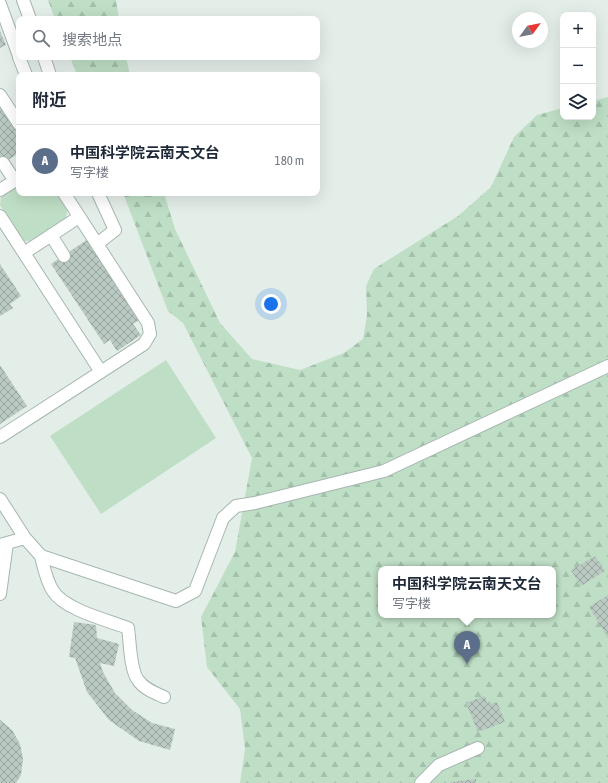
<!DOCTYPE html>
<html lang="zh">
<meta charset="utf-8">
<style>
:root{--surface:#fff;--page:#f2f2f3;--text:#1f2937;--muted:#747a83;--line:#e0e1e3;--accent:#0f766e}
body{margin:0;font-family:"Asap Condensed","Noto Sans SC",sans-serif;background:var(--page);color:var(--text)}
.controls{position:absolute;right:12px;top:12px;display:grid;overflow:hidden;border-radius:8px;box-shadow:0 4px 16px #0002}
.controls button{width:36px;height:36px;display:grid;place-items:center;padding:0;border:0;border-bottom:1px solid var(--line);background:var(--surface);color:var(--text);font:20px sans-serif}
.compass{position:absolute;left:512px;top:12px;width:36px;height:36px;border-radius:50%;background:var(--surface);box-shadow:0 4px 16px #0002;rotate:57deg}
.you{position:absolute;left:271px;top:304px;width:14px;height:14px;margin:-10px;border:3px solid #fff;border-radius:50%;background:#1a73e8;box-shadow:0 0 0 6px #1a73e833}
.badge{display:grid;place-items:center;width:26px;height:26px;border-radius:50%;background:var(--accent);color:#fff;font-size:13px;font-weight:700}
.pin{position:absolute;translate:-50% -33px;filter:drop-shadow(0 1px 2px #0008)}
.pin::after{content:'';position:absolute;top:21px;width:14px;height:12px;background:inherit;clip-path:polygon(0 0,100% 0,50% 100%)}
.popup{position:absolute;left:378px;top:566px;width:178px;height:52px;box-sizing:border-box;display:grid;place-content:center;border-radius:8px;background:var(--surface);filter:drop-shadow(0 1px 3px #0005);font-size:13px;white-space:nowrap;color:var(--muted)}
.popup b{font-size:15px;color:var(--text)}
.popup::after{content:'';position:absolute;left:50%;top:100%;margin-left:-8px;border:8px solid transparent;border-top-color:var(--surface)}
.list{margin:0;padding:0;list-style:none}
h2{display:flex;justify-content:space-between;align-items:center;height:52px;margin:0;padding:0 16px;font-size:17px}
h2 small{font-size:13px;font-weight:400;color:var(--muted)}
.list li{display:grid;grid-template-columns:26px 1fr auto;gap:12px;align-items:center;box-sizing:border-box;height:72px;padding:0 16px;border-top:1px solid var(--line)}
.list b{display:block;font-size:15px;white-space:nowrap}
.list p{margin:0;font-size:13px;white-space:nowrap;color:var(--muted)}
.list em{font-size:13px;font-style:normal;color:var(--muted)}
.icon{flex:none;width:22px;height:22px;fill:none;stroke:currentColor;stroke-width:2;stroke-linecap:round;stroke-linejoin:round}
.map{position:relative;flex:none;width:608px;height:783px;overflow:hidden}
.search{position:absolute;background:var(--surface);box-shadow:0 4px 16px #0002;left:16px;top:16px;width:304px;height:44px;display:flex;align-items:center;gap:10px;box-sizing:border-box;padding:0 14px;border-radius:8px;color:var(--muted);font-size:15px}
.panel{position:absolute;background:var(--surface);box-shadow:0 4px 16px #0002;left:16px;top:72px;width:304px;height:124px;border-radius:8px}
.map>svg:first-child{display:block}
.grass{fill:#bedec5}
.forest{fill:url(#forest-firs);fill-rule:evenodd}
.building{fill:url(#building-cross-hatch)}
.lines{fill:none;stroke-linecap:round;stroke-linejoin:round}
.minor-casing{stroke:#a7b6b0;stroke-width:14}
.minor{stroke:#fff;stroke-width:12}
</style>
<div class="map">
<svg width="608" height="783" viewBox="0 0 608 783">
<defs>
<pattern id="forest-firs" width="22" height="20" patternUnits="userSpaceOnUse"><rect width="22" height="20" fill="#bedec5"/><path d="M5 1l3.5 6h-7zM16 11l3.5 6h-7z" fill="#a3c0aa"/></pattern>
<pattern id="building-cross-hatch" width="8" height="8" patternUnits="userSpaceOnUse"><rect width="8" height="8" fill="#bac9c2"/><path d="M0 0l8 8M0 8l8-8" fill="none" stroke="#97a59e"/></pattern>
</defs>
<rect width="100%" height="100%" fill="#e4eee9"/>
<path class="grass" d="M19 186V193H56L67 210 66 219 32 241H24L0 205 1 197Z
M166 360 216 438 101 514 50 436Z"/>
<path class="forest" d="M48 0H116L119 19H55Z
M70 57H126L130 75H77Z
M608 97V783H240L245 749 240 709 207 667 201 617 235 552 252 458 183 323 168 311 123 193H164L175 229 220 323 252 359 300 370 344 353 363 339 367 315 366 286 374 269 458 216 491 187 514 137 537 115 563 108V117H593V101ZM381 569H553V615H381Z"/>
<path class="building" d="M0 31 6 45 0 48Z
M0 103 19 132V153L0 165Z
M88 239 141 319 133 324 141 335 117 351 110 340 104 344 51 264Z
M0 264 21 296 10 304 13 308 0 316Z
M0 365 27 406 0 424Z
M595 556 605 571 581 586 571 570Z
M608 595V638L589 607Z
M74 622 96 625 97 638 119 644 114 666 100 663 103 672 115 693 132 710 152 723 175 729 170 750 139 741 109 720 87 692 75 658 69 657Z
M485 696 488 705 497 702 505 722 478 732 466 703Z
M0 720 12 730 20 744 23 759 21 775 16 783H0Z
M476 779V783H450V782Z"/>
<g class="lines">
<g class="minor-casing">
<path id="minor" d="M23 0 30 19
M0 4 19 56
M19 57 26 75
M44 57 50 75
M0 95 19 124
M3 163 15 181
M0 190 19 178
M0 216 101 372
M51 235 64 256
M97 244 115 230 98 193
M24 253 79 217
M0 437 144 344 150 334 148 323 64 193
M0 499 25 538
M0 545 25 538 41 556 176 601 195 591 223 518 236 506 255 503 384 471 608 366
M41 556C44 568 46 580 53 591 65 610 107 620 128 628 130 641 130 670 138 680 144 689 155 693 164 697
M0 594 7 543
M421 783 439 765 478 748"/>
</g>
<use href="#minor" class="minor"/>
</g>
</svg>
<div class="controls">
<button>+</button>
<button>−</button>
<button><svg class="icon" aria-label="layers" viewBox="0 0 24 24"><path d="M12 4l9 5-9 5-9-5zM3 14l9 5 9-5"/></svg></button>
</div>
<svg class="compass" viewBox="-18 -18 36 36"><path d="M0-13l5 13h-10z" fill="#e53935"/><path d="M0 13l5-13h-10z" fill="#747a83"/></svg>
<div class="you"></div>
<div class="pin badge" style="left:467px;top:664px;background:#5c6f8a">A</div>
<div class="popup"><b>中国科学院云南天文台</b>写字楼</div>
<div class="search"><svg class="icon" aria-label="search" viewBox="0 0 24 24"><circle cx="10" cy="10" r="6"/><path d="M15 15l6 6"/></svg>搜索地点</div>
<section class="panel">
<h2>附近<small></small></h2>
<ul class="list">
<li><span class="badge" style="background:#5c6f8a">A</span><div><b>中国科学院云南天文台</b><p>写字楼</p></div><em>180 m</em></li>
</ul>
</section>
</div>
